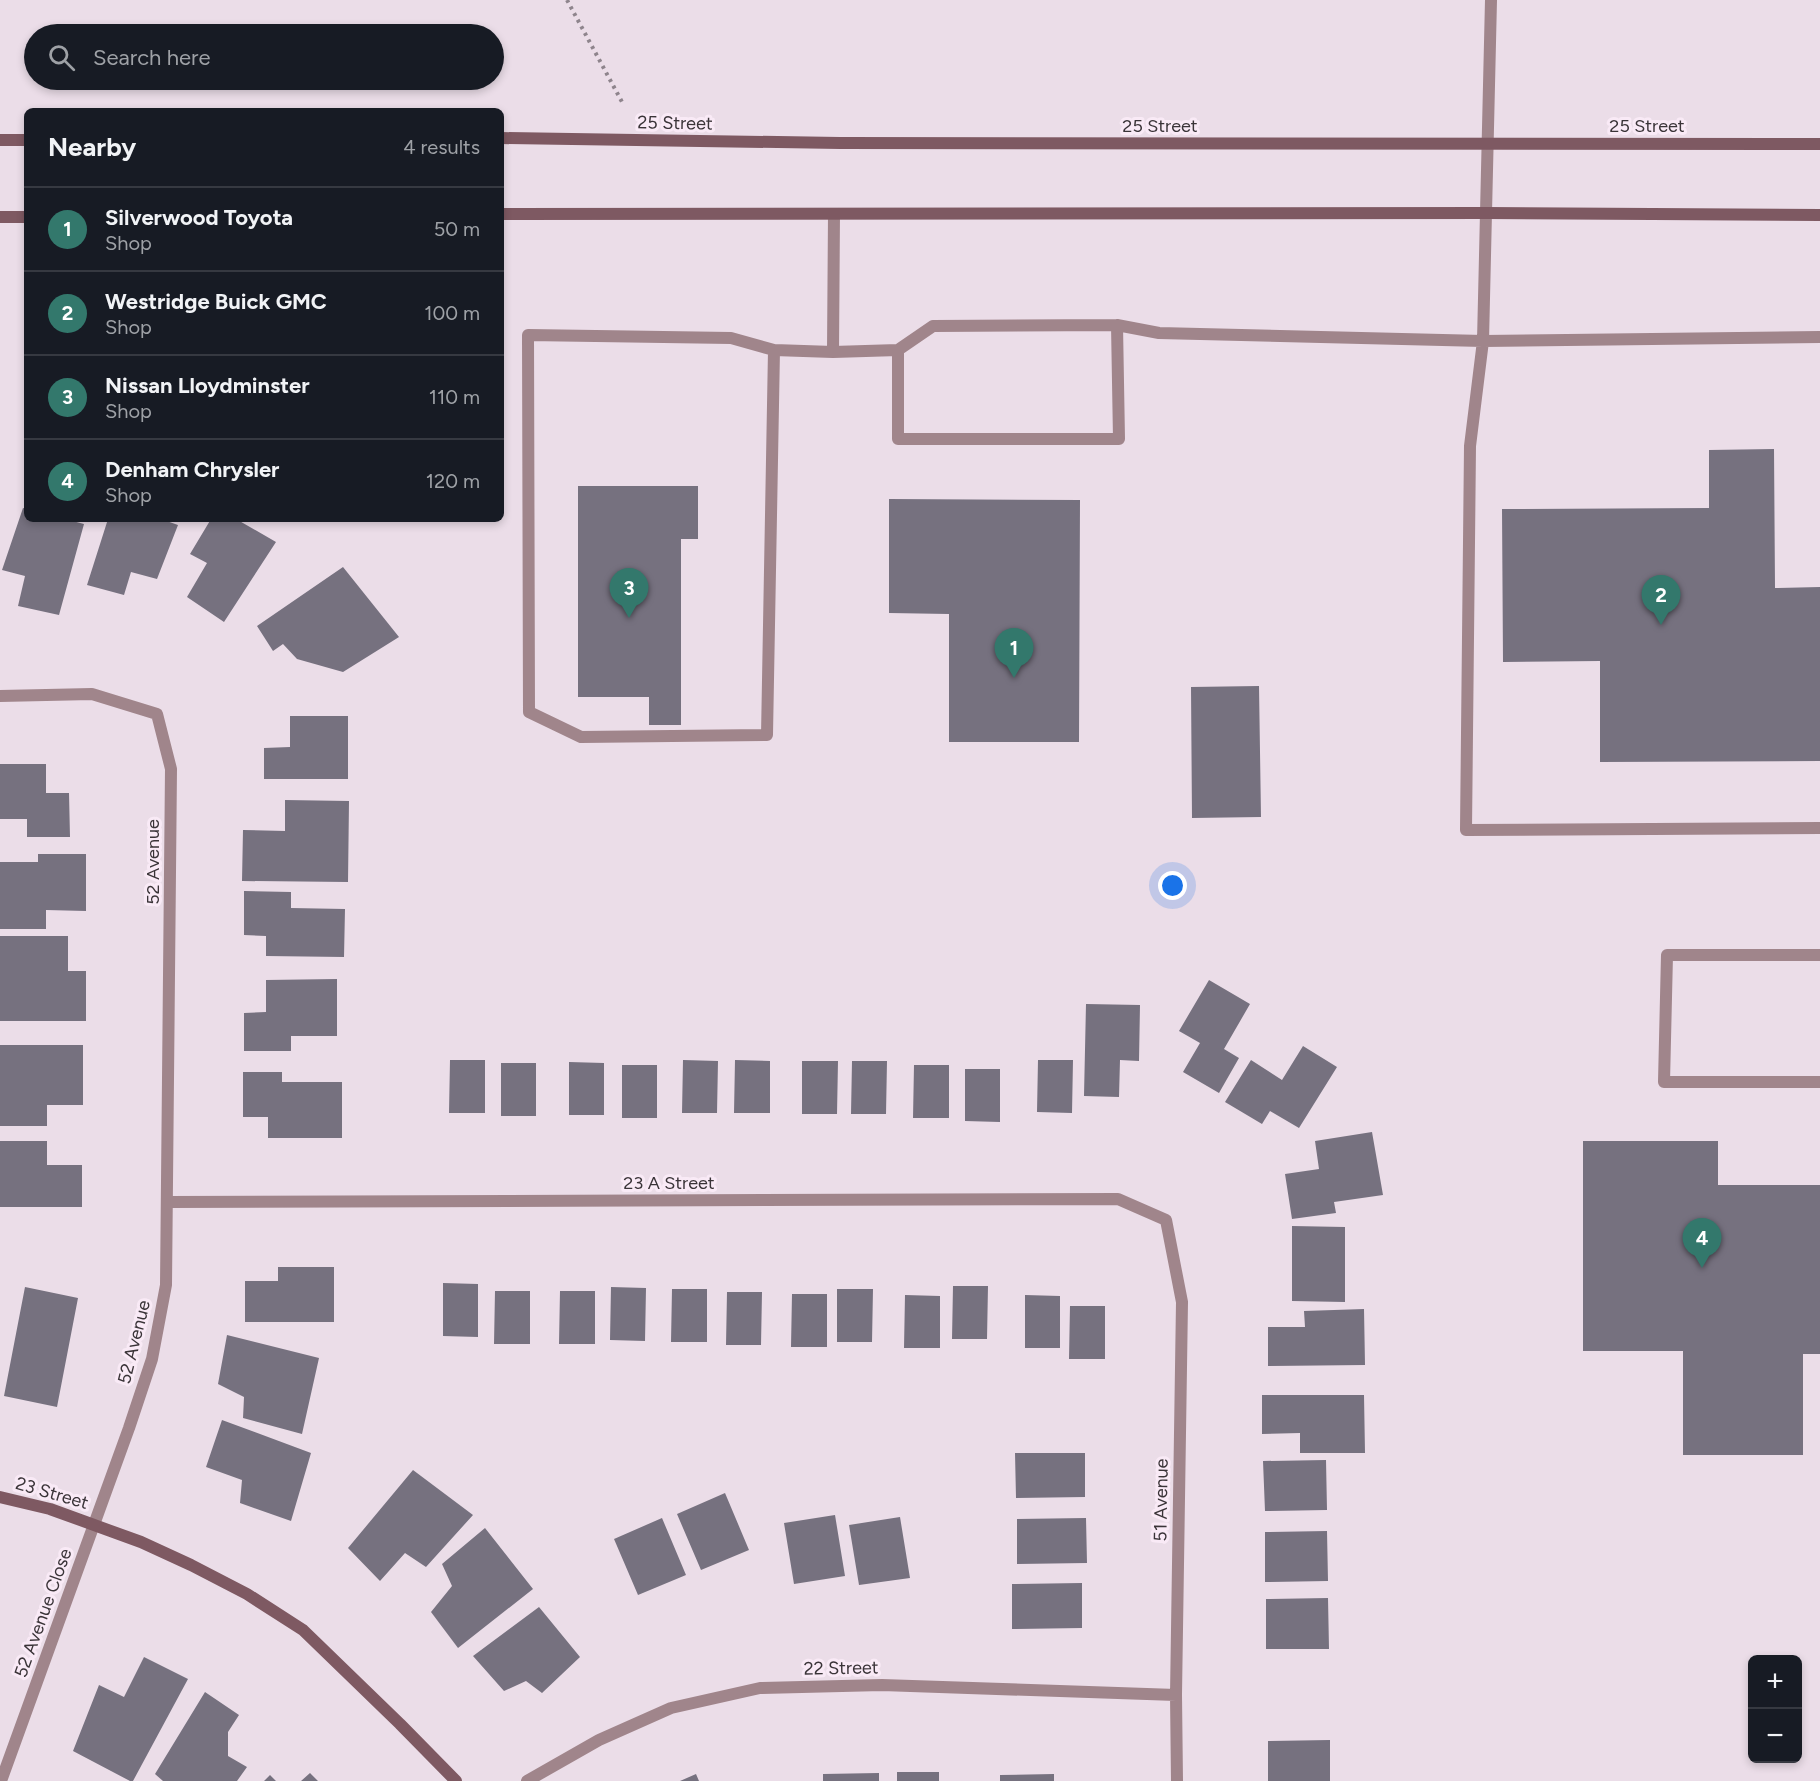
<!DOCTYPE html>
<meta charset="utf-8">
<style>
:root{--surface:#171b24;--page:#242831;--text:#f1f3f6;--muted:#9ea1a6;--line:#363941;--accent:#33786c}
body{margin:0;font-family:Figtree,sans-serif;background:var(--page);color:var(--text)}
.controls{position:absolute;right:18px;bottom:18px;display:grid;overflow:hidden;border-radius:9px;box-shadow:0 3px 9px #0003}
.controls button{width:54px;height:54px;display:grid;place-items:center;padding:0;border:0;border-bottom:2px solid var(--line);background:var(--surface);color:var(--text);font:30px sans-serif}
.you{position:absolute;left:1173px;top:886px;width:21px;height:21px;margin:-15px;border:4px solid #fff;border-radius:50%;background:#1a73e8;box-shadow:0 0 0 9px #1a73e833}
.badge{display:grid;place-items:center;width:39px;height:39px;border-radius:50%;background:var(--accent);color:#fff;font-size:20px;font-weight:700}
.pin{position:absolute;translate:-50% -50px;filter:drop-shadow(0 2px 3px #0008)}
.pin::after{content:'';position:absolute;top:32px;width:21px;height:18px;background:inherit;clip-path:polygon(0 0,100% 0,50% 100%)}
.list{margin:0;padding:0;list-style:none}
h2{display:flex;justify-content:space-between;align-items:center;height:78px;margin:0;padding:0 24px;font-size:26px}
h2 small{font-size:20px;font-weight:400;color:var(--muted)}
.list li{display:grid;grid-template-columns:39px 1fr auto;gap:18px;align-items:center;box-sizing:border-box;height:84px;padding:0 24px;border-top:2px solid var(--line)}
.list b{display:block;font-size:22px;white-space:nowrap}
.list p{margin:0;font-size:20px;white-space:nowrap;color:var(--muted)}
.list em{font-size:20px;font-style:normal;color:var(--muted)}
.icon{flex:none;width:33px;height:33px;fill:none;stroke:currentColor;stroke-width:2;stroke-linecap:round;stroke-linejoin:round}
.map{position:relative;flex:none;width:1820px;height:1781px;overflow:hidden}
.search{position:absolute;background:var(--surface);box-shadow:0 3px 9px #0003;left:24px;top:24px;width:480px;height:66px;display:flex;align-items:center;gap:15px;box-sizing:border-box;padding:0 21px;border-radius:33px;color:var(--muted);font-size:22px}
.panel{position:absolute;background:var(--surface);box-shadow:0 3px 9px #0003;left:24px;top:108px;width:480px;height:414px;border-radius:9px}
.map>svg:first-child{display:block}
.building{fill:#76717f}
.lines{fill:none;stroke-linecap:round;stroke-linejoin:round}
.path{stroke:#8e848c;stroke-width:4;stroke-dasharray:3 4.5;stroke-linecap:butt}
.lane{stroke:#a0858b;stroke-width:12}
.street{stroke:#a0858b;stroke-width:12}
.secondary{stroke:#7e5962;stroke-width:12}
.labels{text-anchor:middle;stroke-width:6;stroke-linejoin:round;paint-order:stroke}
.street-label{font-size:18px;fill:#3a3438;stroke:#f9eaf6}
</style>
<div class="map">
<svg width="1820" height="1781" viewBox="0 0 1820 1781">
<rect width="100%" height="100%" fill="#ebdde8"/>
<path class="building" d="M1774 449 1775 588 1820 587V761L1600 762V661L1503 662 1502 509 1709 508V450Z
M578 486H698V539H681V725H649V697H578Z
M889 499 1080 500 1079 742H949V614L889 613Z
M23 508 27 509V519H65L84 524 59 615 18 606 25 576 2 570Z
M108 519H161L178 525 157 579 131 572 124 595 87 585Z
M211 519H236L276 542 224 622 187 597 207 563 190 554Z
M343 567 399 637 343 672 297 659 283 644 273 651 257 626Z
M1259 686 1261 817 1192 818 1191 687Z
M290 716H348V779H264V748L290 747Z
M0 764H46V793H69L70 837H27V819H0Z
M285 800 349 801 348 882 242 881 243 830 285 831Z
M38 854H86V911L46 910V929H0V862H38Z
M244 891 291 892V908L345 909 344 957 266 956V936L244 935Z
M0 936H68V971H86V1021H0Z
M337 979V1036H291V1051H244V1013L266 1012V980Z
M1209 980 1250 1004 1224 1049 1239 1058 1219 1093 1183 1072 1200 1043 1179 1031Z
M1086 1004 1140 1005 1139 1061 1120 1060 1119 1097 1084 1096Z
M0 1045H83V1105H47V1126H0Z
M1303 1046 1337 1067 1299 1128 1270 1111 1262 1124 1225 1102 1251 1060 1282 1080Z
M450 1060H485V1113H449Z
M683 1060 718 1061 717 1113H682Z
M735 1060 770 1061V1113H734Z
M1038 1060H1073L1072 1113 1037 1112Z
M802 1061H838L837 1114H802Z
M852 1061H887L886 1114H851Z
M569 1062 604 1063V1115H569Z
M501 1063H536V1116H501Z
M622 1065H657V1118H622Z
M914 1065H949V1118H913Z
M965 1069H1000V1122L965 1121Z
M243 1072H282V1082H342V1138H268V1117H243Z
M1372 1132 1383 1195 1334 1202 1336 1213 1292 1219 1285 1174 1319 1169 1315 1141Z
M0 1141H47V1165H82V1207H0Z
M1583 1141H1718V1185H1820V1354H1803V1455H1683V1351H1583Z
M1292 1226 1345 1227V1302L1292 1301Z
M278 1267H334V1322H245V1281H278Z
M443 1283 478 1284V1337L443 1336Z
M953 1286H988L987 1339H952Z
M25 1287 78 1298 57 1407 4 1396Z
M611 1287 646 1288 645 1341 610 1340Z
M672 1289H707V1342H671Z
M837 1289H873L872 1342H837Z
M495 1291H530V1344H494Z
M560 1291H595V1344H559Z
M727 1292H762L761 1345H726Z
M792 1294H827V1347H791Z
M905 1295 940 1296V1348H904Z
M1025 1295 1060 1296V1348H1025Z
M1070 1306H1105V1359H1069Z
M1364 1309 1365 1365 1268 1366V1327H1305L1304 1311Z
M227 1335 319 1358 302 1434 243 1418 244 1397 218 1384Z
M1262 1395H1364L1365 1453H1300V1433L1262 1434Z
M222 1420 311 1453 291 1521 240 1503 242 1480 206 1467Z
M1015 1453H1085V1497L1016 1498Z
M1326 1460 1327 1510 1265 1511 1263 1461Z
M413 1470 473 1515 426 1567 405 1553 380 1581 348 1548Z
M725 1493 749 1550 701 1570 677 1514Z
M835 1515 845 1576 794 1584 784 1523Z
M900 1517 910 1578 859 1585 849 1525Z
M662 1518 686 1575 638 1595 614 1539Z
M1086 1518 1087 1563 1017 1564V1519Z
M485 1528 533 1589 458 1648 431 1612 452 1586 442 1564Z
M1327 1531 1328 1581 1265 1582V1532Z
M1082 1583V1628L1012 1629V1584Z
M1328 1598 1329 1649H1266V1599Z
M539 1607 580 1657 542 1693 526 1681 504 1691 473 1656Z
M144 1657 188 1679 133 1781H130L73 1751 99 1685 124 1697Z
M205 1692 239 1715 228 1732V1756L247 1767 237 1781H163L155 1774Z
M1330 1740V1781H1268V1741Z
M897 1772H939V1781H897Z
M310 1773 318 1781H301Z
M879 1773V1781H823V1774Z
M696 1774 699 1781H680Z
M1054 1774V1781H1000V1775Z
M270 1775 276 1781H264Z"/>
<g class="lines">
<path class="path" d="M567 0 622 102"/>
<path class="lane" d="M1491 0 1483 341 1470 446 1466 830 1820 828
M834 214 833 352 898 350 933 326 1117 325 1159 333 1483 341 1820 337
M774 350 731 338 528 335 529 712 581 737 767 735 774 350 833 352
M898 350V439H1119L1117 325
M1820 955H1667L1664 1082H1820"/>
<path class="street" d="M0 696 92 694 157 714 171 769 166 1285 152 1359 129 1428 1 1781
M168 1202 1118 1199 1166 1220 1182 1302 1176 1695 1177 1781
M527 1781 599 1740 671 1708 760 1688 882 1685 1176 1695"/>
<path class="secondary" d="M501 138 840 143 1820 144
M0 140H27
M501 214 1486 213 1820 215
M0 217H27
M0 1497 50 1509 141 1542 191 1565 247 1594 303 1630 400 1724 456 1781"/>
</g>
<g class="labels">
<g class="street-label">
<text transform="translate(675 123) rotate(1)" y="6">25 Street</text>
<text x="1160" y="132">25 Street</text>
<text x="1647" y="132">25 Street</text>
<text transform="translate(153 862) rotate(-90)" y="6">52 Avenue</text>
<text x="669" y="1189">23 A Street</text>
<text transform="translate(134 1342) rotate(-76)" y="6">52 Avenue</text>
<text transform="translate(52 1493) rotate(16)" y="6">23 Street</text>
<text transform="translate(1161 1500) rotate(-89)" y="6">51 Avenue</text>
<text transform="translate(43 1613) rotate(-70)" y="6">52 Avenue Close</text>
<text transform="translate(841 1668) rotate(-1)" y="6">22 Street</text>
</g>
</g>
</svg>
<div class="controls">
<button>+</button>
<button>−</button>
</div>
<div class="you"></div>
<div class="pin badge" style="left:1014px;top:678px">1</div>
<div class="pin badge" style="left:1661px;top:625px">2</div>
<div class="pin badge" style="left:629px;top:618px">3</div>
<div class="pin badge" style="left:1702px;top:1268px">4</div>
<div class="search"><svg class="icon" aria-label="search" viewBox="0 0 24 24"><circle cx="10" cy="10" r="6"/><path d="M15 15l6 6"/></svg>Search here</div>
<section class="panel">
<h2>Nearby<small>4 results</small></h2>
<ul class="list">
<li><span class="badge">1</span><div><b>Silverwood Toyota</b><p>Shop</p></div><em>50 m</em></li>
<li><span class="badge">2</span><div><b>Westridge Buick GMC</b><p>Shop</p></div><em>100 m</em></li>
<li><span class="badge">3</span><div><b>Nissan Lloydminster</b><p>Shop</p></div><em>110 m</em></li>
<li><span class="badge">4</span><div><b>Denham Chrysler</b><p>Shop</p></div><em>120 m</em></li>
</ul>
</section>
</div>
